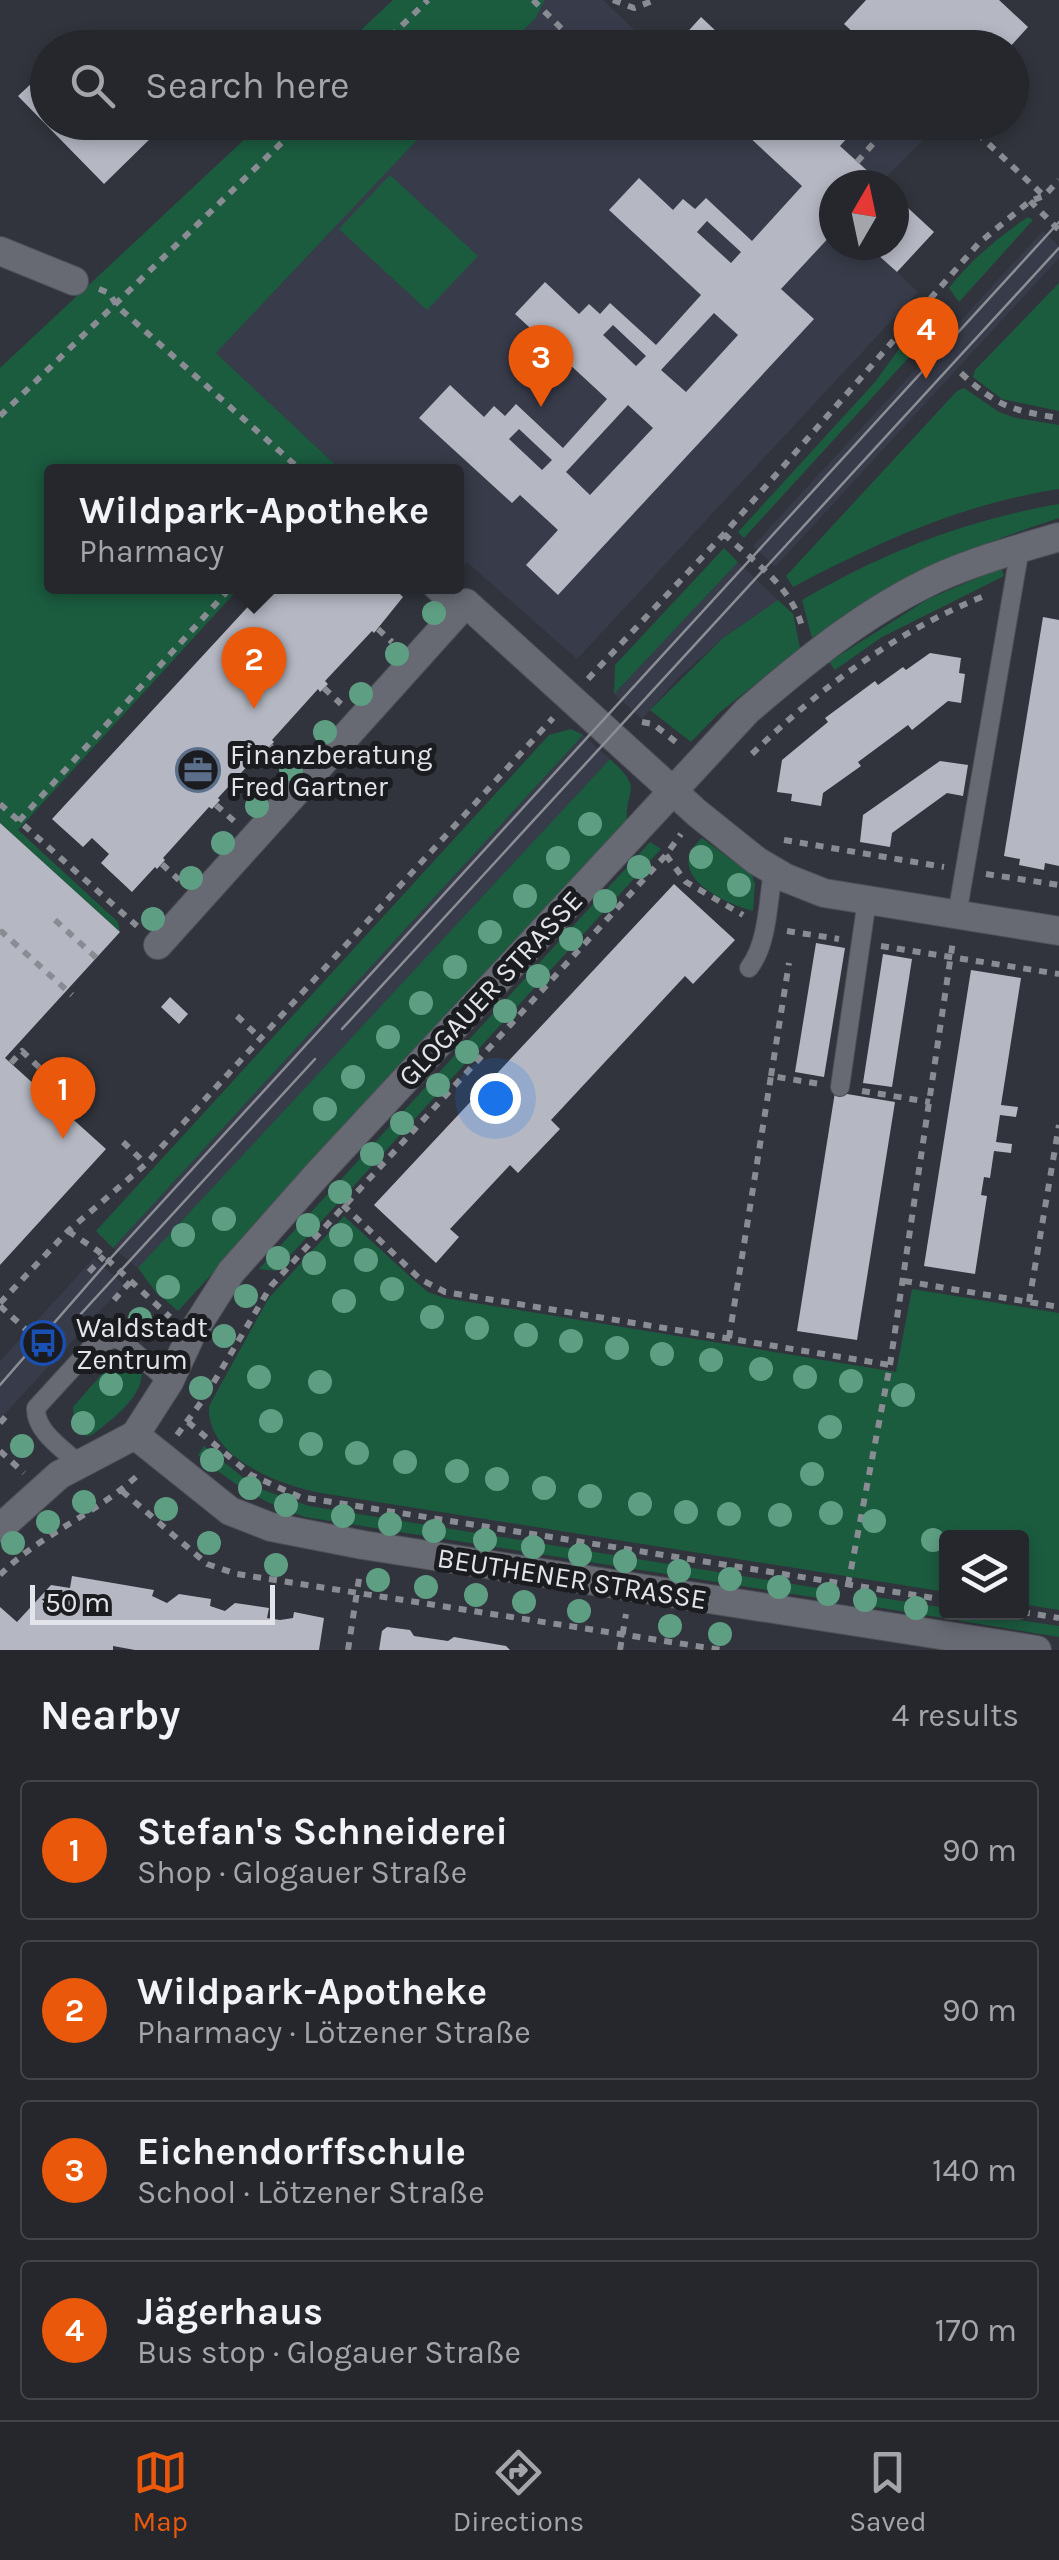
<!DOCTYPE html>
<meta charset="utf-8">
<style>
:root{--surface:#25272d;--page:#313339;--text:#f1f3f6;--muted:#a3a5aa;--line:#424449;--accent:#ea580c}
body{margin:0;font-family:Karla,sans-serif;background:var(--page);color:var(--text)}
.controls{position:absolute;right:30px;bottom:30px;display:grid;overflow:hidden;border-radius:10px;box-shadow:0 5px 15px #0003}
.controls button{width:90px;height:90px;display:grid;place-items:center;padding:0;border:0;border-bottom:2px solid var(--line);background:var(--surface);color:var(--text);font:50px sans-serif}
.compass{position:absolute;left:819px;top:170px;width:90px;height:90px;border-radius:50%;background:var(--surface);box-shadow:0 5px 15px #0003;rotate:9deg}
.scale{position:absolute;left:30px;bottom:25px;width:245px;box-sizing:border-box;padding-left:10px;border:5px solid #e3e4ea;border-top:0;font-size:28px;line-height:35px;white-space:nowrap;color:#e3e4ea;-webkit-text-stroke:8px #1a1c20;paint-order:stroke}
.you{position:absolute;left:495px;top:1098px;width:35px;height:35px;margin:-25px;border:8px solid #fff;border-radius:50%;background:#1a73e8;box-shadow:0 0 0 15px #1a73e833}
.badge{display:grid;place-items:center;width:65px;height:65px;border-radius:50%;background:var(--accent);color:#fff;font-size:32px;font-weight:700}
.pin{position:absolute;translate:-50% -82px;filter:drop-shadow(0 2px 5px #0008)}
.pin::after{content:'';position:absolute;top:52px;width:35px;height:30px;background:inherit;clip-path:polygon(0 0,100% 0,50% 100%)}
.popup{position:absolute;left:44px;top:464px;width:420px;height:130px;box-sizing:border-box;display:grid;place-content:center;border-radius:10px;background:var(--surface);filter:drop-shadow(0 2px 8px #0005);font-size:32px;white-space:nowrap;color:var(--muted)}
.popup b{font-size:38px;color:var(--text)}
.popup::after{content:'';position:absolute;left:50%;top:100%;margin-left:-20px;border:20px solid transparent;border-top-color:var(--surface)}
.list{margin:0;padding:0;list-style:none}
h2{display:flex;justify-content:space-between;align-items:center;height:130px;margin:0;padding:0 40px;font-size:42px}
h2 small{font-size:32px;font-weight:400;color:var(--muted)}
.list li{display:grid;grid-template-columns:65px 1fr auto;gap:30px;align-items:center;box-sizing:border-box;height:140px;margin:0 20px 20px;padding:0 20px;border:2px solid var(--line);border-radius:10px}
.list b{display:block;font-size:38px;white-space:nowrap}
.list p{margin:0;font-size:32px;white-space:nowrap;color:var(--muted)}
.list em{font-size:32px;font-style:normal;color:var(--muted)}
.icon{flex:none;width:55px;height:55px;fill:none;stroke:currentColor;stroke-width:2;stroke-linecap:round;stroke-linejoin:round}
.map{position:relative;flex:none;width:1059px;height:1650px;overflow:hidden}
.search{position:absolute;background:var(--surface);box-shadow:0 5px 15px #0003;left:30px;right:30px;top:30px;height:110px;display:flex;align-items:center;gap:25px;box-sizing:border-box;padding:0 35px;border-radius:55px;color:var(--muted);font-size:38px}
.sheet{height:770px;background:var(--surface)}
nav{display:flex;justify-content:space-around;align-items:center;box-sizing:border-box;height:140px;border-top:2px solid var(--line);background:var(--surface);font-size:28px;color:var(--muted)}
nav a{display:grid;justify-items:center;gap:5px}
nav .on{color:var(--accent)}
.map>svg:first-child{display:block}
.built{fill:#383c4a}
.green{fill:#1b5c3f}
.building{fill:#b5b8c3;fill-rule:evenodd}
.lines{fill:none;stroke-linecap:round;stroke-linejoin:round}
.service-casing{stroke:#4e5057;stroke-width:20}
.minor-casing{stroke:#4e5057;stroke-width:30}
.tertiary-casing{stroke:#4e5057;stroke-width:30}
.path{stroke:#8a8c93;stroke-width:6;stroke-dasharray:8 8;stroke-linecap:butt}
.service{stroke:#676a73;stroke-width:18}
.minor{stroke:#676a73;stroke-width:28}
.tertiary{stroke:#676a73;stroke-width:28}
.tram{stroke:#8c8e95;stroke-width:2.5}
.tree{fill:#5e9e82}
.labels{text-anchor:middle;stroke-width:10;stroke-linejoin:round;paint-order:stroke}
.poi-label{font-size:28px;fill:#e3e4ea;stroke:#1a1c20;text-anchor:start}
.street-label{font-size:28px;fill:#e3e4ea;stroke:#1a1c20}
</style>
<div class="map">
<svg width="1059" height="1650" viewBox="0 0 1059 1650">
<rect width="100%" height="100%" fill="#31343c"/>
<path class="built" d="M545 0H603L652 47 506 48 535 19Z
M433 123H940L878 185H834V245H887L879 255 918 292 577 659 467 562 457 571 456 472 342 471 216 353Z
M1043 231 1059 246V258L775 567 753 546Z
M738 562 778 600 723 638 677 679 642 719 614 694Z
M583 735 610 759 138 1268 113 1248Z
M94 1258 124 1285 0 1419V1361Z"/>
<path class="green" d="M393 0H545L535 19 506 47H343Z
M262 123H433L216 353 342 471 51 472V586L240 587 18 830 118 922 120 932 0 823V368Z
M390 175 478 256 427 310 339 229Z
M1028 217 1033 220 959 302 949 288C972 259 997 238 1028 217Z
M1059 283V411L1002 399 973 377 975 370Z
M910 334 921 344 744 538 738 532 875 382Z
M964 388 999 412 1016 418 1059 425V489C962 504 878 542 793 587L786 576 957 391Z
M1059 504V518C963 549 896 581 812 638L802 600C884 552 966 520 1059 504Z
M724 548 738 562 614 694 615 665Z
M1001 568 1004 576 882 637 835 670 829 662 928 599Z
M778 600 793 614 800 648 719 713 691 742 650 710 723 638Z
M571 729 583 735 113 1248 96 1231 549 735Z
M610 759C646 792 624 787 627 823L178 1311 155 1291 138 1268Z
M702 838 752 875 755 884 753 911C720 902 662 873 702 838Z
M650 842 661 849 276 1271 259 1269Z
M344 1216 416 1282 428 1292 445 1298 896 1372 912 1289 1059 1313V1610L1022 1604V1538H946V1592L321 1493C280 1485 206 1458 209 1406L268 1299Z
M123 1364 142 1374C140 1400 111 1420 92 1435L86 1436 74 1427 73 1407 108 1367Z
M204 1446 255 1487 309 1506 836 1591 834 1606 825 1604 818 1598 305 1517C264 1504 231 1483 198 1455Z
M857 1594 946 1608V1612L974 1613 1059 1626V1637L876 1607 867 1611 855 1609Z"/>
<path class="building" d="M866 0H999L1028 27 1009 48H870L844 24Z
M701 17 734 48H673Z
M48 68V122H146L156 133 104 184 18 96Z
M733 122H848L855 129 840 146 883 185H834V232L781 289 814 319 558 595 526 565 558 530 520 495 512 503 419 418 450 385 484 417 494 406 505 416 516 404 563 448 607 399 515 314 545 282 579 314 589 304 600 314 610 303 656 345 701 295 609 210 639 178 673 210 683 199 695 209 706 198 752 241 802 186ZM707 221 741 252 731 263 697 232ZM714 313 738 335 686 392 661 370ZM613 325 646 356 636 366 603 335ZM628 405 653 428 590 495 566 472ZM519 429 552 460 542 470 509 439Z
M894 195 934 232 897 272 878 255 887 245H894Z
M267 586H392L403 597 374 633 372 631 325 681 328 684 320 692 318 689 272 740 274 742 266 750 264 748 218 798 220 800 212 809 209 807 163 858 165 860 157 869 155 867 132 892 101 863 109 854 92 838 83 847 52 819Z
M1043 617 1059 620V866L1045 863 1044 870 1019 865 1020 859 1004 856Z
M930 653 961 658 959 673 965 674 961 703 948 701 912 730 908 725 858 762 861 766 823 793 821 806 791 801 792 794 777 792 782 760 828 722 825 718 875 681 878 685 903 667 906 670Z
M940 761 968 765 963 796 947 793 892 833 890 847 860 842 863 815Z
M0 823 120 932 5 1058 106 1149 0 1265Z
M674 884 735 940 693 984 685 976 551 1120 560 1129 518 1173 510 1165 450 1229 459 1237 436 1263 374 1205Z
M816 943 845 948 824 1077 795 1072Z
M883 954 912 959 892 1087 863 1083Z
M971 970 1021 978 1001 1105 1018 1107 1016 1117 1000 1115 996 1142 1012 1144 1011 1153 994 1151 990 1178 984 1177 981 1195 987 1196 975 1274 924 1266Z
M170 997 188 1014 179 1024 161 1007Z
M835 1092 895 1102 857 1340 797 1331Z
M72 1576 154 1590 152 1596 167 1603 179 1594 211 1599 210 1606 225 1611 235 1603 269 1608 267 1618 280 1620 293 1618 294 1612 324 1618 319 1650H135L113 1646V1650H0V1607L17 1622 51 1585 70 1588Z
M387 1627 410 1630 414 1636 448 1641 454 1637 506 1646 510 1650H379L382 1631Z"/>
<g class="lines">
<g class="service-casing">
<path id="service" d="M430 586 438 594 466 603
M957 915 1020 548
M749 968C768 944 768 901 773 871
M840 1087 867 900
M78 1463C62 1448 35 1431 36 1408L91 1348 114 1338 122 1341 169 1382"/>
</g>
<g class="minor-casing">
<path id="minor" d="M0 251 74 281
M158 945 466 603 697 813 757 861 786 878 824 893 1059 931
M135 1435 169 1382 191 1335 231 1272 316 1176 747 711C805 661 865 612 935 579 974 561 1018 549 1059 537"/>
</g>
<g class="tertiary-casing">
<path id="tertiary" d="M0 1528 59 1475 135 1435 230 1511 271 1527 363 1545 1037 1650"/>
</g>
<path class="path" d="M533 0 581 48
M613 0 634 8 655 0
M379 48 428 0
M652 122 653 124
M929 122C955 137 971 135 997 122
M977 133 1044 196
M857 162 892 122
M1030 201 1059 230
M99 289 109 293 117 306 303 472
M908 324 931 347
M961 373C998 407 1011 410 1059 418
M0 416 303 122
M724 534C755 563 794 588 803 631
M378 629 392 642
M588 679 724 534 979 243 1030 201 1044 196 1059 180
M324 688 341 704
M642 722 653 724 681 746
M270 746 286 761
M752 754C820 687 900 629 989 594
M0 804 137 926
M216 805 234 821
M19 821 232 586
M784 840 944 867
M666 855 686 882 743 915
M162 864 179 880
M986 874 1059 885
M55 920 102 963
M787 931 839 939
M0 934 2 932 72 995
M881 946 1059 974
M237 1016 260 1038
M11 1063 22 1051 44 1072
M771 1076 789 963
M862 1091 930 1102
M123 1142 146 1164
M343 1205 420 1279 445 1292 890 1365
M68 1231 98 1251 170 1317
M89 1272 104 1256
M904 1281 1059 1307
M114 1300 130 1282
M1029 1302 1059 1125
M0 1303 68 1231 146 1164 553 718
M0 1306 31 1334
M729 1338 771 1076 820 1084
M188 1422 251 1475 300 1497 946 1600
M0 1423 7 1415
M177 1435 205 1397 271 1286 666 855 681 834
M0 1451 24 1473
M122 1491 207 1564 237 1574 722 1650
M0 1575C41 1533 98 1514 140 1473
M848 1585 890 1365 953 941
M1022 1612 1059 1618
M348 1650 360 1572
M620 1650 626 1614"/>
<use href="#service" class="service"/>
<use href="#minor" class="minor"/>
<use href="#tertiary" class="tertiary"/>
<path class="tram" d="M342 1029 1059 248
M78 1317 315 1059
M0 1385 109 1260 1059 222"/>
</g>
<g class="tree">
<circle cx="434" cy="613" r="12"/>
<circle cx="397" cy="654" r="12"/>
<circle cx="361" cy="694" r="12"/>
<circle cx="325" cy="732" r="12"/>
<circle cx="291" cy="769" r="12"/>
<circle cx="257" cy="806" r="12"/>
<circle cx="590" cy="824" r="12"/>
<circle cx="223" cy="843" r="12"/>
<circle cx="701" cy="857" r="12"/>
<circle cx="558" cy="858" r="12"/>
<circle cx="639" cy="867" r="12"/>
<circle cx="191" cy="878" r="12"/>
<circle cx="739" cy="885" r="12"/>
<circle cx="525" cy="896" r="12"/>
<circle cx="605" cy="901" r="12"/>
<circle cx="153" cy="919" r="12"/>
<circle cx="490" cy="932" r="12"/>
<circle cx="571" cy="939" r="12"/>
<circle cx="455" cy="967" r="12"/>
<circle cx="538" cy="976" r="12"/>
<circle cx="421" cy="1003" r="12"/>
<circle cx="505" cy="1011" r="12"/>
<circle cx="388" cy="1037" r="12"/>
<circle cx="467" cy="1052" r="12"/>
<circle cx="353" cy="1077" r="12"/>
<circle cx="438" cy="1085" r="12"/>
<circle cx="325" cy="1109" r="12"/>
<circle cx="402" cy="1123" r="12"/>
<circle cx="372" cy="1154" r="12"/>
<circle cx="340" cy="1192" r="12"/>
<circle cx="224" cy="1219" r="12"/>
<circle cx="308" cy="1225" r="12"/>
<circle cx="183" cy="1235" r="12"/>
<circle cx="341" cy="1235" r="12"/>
<circle cx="278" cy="1258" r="12"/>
<circle cx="366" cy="1260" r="12"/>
<circle cx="314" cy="1263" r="12"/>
<circle cx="168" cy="1287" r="12"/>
<circle cx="392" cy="1289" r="12"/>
<circle cx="246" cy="1296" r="12"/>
<circle cx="344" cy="1301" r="12"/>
<circle cx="432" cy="1317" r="12"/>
<circle cx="140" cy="1319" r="12"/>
<circle cx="477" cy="1328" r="12"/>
<circle cx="526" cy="1335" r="12"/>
<circle cx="224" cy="1336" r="12"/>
<circle cx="571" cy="1341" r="12"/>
<circle cx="617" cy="1348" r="12"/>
<circle cx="662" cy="1354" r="12"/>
<circle cx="711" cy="1360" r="12"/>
<circle cx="761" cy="1369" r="12"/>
<circle cx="259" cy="1377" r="12"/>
<circle cx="805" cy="1377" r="12"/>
<circle cx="851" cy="1381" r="12"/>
<circle cx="320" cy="1382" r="12"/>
<circle cx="111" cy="1384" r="12"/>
<circle cx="201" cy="1388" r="12"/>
<circle cx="903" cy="1395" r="12"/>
<circle cx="271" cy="1421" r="12"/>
<circle cx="83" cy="1423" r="12"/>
<circle cx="830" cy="1427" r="12"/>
<circle cx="311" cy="1444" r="12"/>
<circle cx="22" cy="1446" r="12"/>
<circle cx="357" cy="1453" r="12"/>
<circle cx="212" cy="1460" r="12"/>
<circle cx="405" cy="1462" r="12"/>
<circle cx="457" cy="1471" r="12"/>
<circle cx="812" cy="1474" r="12"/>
<circle cx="497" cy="1479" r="12"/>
<circle cx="250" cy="1488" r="12"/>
<circle cx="544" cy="1488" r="12"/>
<circle cx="590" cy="1496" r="12"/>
<circle cx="84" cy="1502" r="12"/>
<circle cx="640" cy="1504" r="12"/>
<circle cx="286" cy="1505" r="12"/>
<circle cx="166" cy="1509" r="12"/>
<circle cx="686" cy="1512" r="12"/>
<circle cx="831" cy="1513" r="12"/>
<circle cx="729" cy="1514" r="12"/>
<circle cx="780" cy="1515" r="12"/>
<circle cx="343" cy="1516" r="12"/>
<circle cx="874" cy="1521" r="12"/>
<circle cx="48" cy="1522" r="12"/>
<circle cx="390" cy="1524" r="12"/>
<circle cx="434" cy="1531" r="12"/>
<circle cx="485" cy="1540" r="12"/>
<circle cx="933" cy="1540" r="12"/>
<circle cx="13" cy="1543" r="12"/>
<circle cx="209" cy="1543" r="12"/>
<circle cx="533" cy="1547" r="12"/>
<circle cx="580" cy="1555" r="12"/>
<circle cx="625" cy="1561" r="12"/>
<circle cx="276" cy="1565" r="12"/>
<circle cx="679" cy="1571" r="12"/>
<circle cx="730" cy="1579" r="12"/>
<circle cx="378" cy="1580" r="12"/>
<circle cx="426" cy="1587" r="12"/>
<circle cx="779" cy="1587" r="12"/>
<circle cx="828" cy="1594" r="12"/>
<circle cx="476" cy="1595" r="12"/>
<circle cx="865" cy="1600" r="12"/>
<circle cx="524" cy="1602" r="12"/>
<circle cx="916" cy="1608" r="12"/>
<circle cx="579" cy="1611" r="12"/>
<circle cx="670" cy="1626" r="12"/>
<circle cx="720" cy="1634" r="12"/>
</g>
<defs>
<g id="office-ring" transform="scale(2.25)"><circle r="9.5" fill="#1a1c20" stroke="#5c6f8a" stroke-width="1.5"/><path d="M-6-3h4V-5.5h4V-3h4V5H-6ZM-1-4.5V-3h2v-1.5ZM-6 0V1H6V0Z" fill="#5c6f8a"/></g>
<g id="bus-ring" transform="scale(2.25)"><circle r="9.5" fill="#1a1c20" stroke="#1a4fb4" stroke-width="1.5"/><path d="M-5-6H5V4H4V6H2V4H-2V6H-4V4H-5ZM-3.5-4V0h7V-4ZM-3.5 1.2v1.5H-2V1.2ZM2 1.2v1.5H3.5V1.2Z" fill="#1a4fb4"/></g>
</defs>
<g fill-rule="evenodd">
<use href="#office-ring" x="198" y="770"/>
<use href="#bus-ring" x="43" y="1343"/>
</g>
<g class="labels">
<g class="poi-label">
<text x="230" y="764">Finanzberatung<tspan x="230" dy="32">Fred Gartner</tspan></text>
<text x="76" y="1337">Waldstadt<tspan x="76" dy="32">Zentrum</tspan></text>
</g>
<g class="street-label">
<text transform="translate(490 988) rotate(-47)" y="10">GLOGAUER STRASSE</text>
<text transform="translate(572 1578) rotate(9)" y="10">BEUTHENER STRASSE</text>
</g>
</g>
</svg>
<div class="controls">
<button><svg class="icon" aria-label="layers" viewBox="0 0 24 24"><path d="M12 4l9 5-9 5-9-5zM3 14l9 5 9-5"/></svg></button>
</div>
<svg class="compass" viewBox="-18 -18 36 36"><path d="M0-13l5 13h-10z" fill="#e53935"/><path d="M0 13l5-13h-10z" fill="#a3a5aa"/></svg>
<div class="scale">50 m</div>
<div class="you"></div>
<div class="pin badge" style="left:63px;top:1139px">1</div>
<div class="pin badge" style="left:254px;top:709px">2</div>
<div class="popup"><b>Wildpark-Apotheke</b>Pharmacy</div>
<div class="pin badge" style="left:541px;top:407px">3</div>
<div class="pin badge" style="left:926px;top:379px">4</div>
<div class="search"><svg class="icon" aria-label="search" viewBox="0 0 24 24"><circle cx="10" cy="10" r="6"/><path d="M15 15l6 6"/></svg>Search here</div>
</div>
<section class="sheet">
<h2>Nearby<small>4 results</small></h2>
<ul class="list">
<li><span class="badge">1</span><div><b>Stefan's Schneiderei</b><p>Shop · Glogauer Straße</p></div><em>90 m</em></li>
<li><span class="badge">2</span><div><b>Wildpark-Apotheke</b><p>Pharmacy · Lötzener Straße</p></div><em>90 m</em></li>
<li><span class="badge">3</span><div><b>Eichendorffschule</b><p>School · Lötzener Straße</p></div><em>140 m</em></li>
<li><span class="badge">4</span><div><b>Jägerhaus</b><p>Bus stop · Glogauer Straße</p></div><em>170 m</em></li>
</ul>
</section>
<nav>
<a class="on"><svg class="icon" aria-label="map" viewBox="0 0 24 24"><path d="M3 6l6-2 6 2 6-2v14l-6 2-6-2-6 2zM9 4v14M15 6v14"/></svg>Map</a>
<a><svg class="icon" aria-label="directions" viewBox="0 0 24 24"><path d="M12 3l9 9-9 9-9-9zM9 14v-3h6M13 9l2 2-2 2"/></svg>Directions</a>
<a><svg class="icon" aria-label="saved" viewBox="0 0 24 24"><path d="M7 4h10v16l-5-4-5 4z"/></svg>Saved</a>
</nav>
